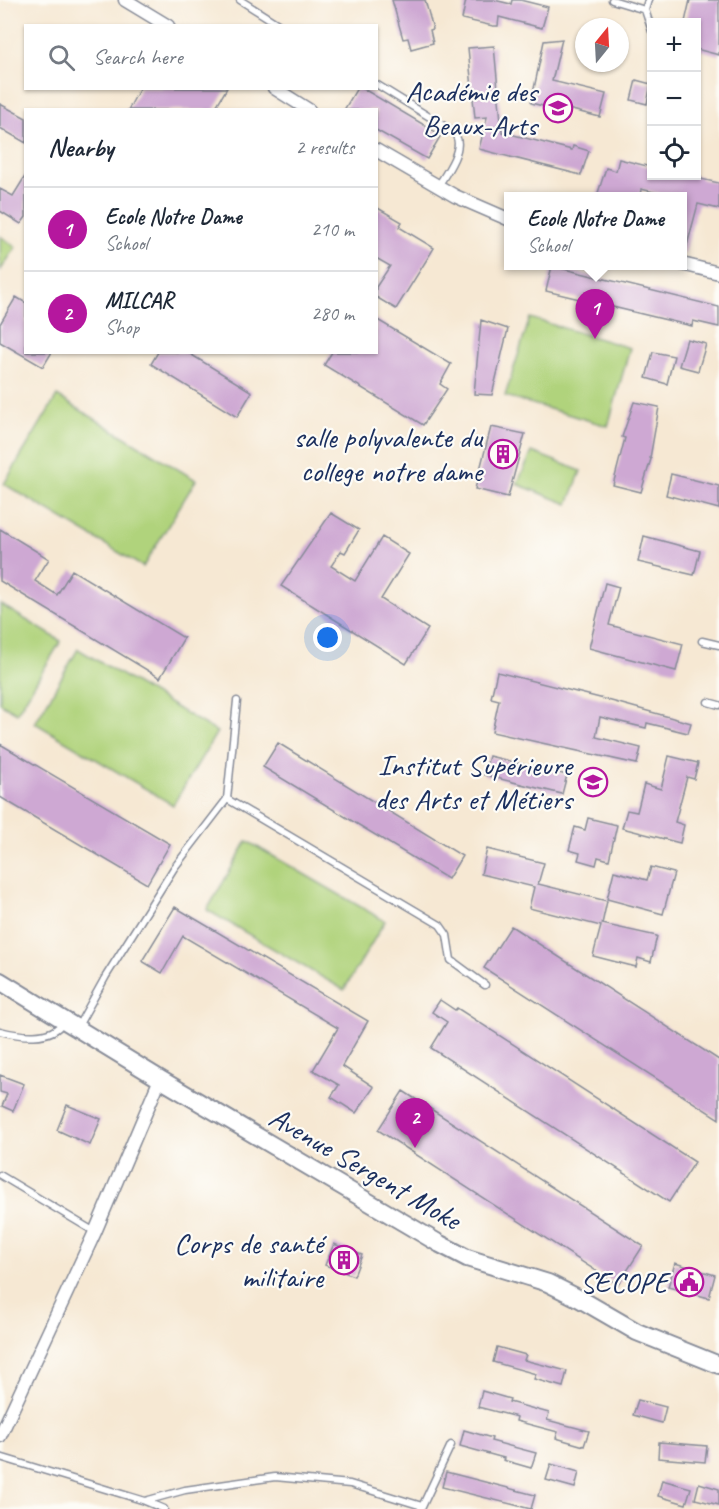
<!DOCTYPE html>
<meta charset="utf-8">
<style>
:root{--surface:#fff;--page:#f6f6f7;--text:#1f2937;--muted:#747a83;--line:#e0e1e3;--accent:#b5179e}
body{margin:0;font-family:Caveat,sans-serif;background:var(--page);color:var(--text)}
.controls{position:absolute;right:18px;top:18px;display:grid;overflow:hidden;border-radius:0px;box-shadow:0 2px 4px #0004}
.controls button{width:54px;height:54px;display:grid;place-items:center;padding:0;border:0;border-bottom:2px solid var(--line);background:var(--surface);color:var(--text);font:30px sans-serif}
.compass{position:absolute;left:575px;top:18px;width:54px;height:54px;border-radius:50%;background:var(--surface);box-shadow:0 2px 4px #0004;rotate:18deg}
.you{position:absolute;left:328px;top:638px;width:21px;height:21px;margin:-15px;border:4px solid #fff;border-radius:50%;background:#1a73e8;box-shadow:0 0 0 9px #1a73e833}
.badge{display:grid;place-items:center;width:39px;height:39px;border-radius:50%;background:var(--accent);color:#fff;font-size:20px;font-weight:700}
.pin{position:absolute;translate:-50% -50px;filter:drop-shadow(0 2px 3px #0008)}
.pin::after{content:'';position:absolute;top:32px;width:21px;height:18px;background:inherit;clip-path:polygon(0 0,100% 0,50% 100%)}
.popup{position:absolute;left:504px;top:192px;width:183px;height:78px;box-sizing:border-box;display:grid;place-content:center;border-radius:0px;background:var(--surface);filter:drop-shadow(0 2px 4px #0005);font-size:20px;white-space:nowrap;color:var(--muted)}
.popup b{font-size:22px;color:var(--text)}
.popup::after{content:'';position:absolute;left:50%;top:100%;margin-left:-12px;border:12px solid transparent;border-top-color:var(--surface)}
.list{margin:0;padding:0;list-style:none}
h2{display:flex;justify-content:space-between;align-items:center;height:78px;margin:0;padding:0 24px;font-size:26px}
h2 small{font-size:20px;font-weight:400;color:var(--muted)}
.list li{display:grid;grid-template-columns:39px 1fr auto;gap:18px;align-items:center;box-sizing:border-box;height:84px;padding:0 24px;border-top:2px solid var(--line)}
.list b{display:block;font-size:22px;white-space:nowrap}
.list p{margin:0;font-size:20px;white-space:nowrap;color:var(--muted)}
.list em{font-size:20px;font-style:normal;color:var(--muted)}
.icon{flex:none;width:33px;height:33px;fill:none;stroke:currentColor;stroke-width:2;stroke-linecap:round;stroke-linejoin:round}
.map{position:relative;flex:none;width:719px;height:1509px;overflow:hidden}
.search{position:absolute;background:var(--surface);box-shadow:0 2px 4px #0004;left:24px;top:24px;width:354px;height:66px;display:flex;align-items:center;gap:15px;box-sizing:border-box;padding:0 21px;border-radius:0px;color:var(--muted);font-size:22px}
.panel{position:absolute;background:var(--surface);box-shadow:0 2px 4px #0004;left:24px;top:108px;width:354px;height:246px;border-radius:0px}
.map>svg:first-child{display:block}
.green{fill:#b0d37b;stroke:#66816c;stroke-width:1.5}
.building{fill:#cea8d3}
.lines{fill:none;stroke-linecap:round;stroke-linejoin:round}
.lane-casing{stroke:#888c98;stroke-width:9}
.street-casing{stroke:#888c98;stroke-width:15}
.secondary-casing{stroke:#888c98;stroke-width:20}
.lane{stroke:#fff;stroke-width:6}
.street{stroke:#fff;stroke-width:12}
.secondary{stroke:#fff;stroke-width:16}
.labels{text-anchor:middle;stroke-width:4.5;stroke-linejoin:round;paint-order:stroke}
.poi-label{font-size:30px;fill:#1b2f5e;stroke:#fdfcf7;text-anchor:end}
.street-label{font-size:30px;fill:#1b2f5e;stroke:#fdfcf7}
</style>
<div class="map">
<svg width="719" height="1509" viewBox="0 0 719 1509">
<rect width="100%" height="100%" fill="#fdfcf7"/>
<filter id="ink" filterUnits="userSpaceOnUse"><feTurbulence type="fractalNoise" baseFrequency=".0167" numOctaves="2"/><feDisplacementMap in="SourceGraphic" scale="12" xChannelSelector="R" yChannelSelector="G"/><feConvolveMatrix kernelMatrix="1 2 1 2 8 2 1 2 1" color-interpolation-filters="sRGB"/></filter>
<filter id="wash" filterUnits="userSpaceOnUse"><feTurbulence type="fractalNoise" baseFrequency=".008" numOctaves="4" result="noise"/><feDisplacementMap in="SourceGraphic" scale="24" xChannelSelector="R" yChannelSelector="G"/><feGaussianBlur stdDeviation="1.35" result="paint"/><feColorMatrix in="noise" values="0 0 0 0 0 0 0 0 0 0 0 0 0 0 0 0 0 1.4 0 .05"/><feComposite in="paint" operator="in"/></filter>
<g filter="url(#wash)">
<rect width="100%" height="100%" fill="#f6e8d3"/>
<path class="green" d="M0 236 16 247 0 271Z
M530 318 630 348 608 426 505 396Z
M57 396 196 480 143 567 4 484Z
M532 452 581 471 568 504 517 484Z
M0 604 61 641 17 713 0 703Z
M78 649 217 732 173 805 35 723Z
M247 841 385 921 344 990 207 910Z"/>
<g id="blocks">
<path class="building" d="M392 0H425L433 29 430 30 433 43 411 49 408 38 403 39Z
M466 0H494L511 4 512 0H520L548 7 542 28 499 17 498 26H493L462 19Z
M690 0H719V55L696 49V22H685Z
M562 39 552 81 606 94 600 117 544 103 543 106 531 103 544 41Z
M494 46 502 132 572 150 573 146 589 151 581 175 479 149 487 117 475 118 468 48Z
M636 80 651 84 647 104 631 100Z
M140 88H227L214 110H128Z
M357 88H362L441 135 427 159 376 130V110H344Z
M0 104 26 118V143L0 128Z
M619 159 651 167V176H701V179L719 183V209L698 204 685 253 682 252V196H670L641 189 640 196H597L606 168 616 171Z
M26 175V217L21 224 0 211V189L13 196Z
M376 207 402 222 399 227 434 248 396 309 376 297V287L390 266 376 258Z
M552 266 719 307V327L693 321 692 326 546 291Z
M16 297 26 303V352H52L43 367 0 342V324Z
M376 319 451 364 440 384 447 389 423 425 324 365 332 352H376Z
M481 320 508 329 492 395 474 394Z
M687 339 706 344 698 371 679 366Z
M158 352H187L252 392 237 417 151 364Z
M653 352 674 356 667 384 646 378Z
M634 402 659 407 650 458 651 459 641 492 613 485 625 438 622 437Z
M491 427 525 434 508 497 475 489Z
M671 474 719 486V509L666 495Z
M331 513 359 530 345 553 341 551 331 566 355 581 382 537 409 554 381 599 428 629 406 664 281 586Z
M0 529 49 559 35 581 57 595 72 570 184 638 160 678 0 581Z
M644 536 700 551 694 575 638 562Z
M605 583 619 587 609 625 683 644 676 671 589 648Z
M497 672 604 699 691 723 688 733 647 723 646 728 600 717 596 737 641 748 637 764 492 732 499 700 491 698Z
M278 743 462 856 448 879 263 767Z
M0 744 170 844 147 884 0 797Z
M489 756 567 775 562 794 484 775Z
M669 756 698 763 694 779 687 777 675 822 684 825 680 843 622 828 627 810 637 812 644 784 661 789Z
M588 818 617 825 609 860 598 857 596 865 578 860 580 853 569 850 575 827 585 830Z
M487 849 544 863 538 884 607 901 602 924 657 936 651 962 638 958 636 967 593 956 601 926 529 908 534 887 481 874Z
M651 867 674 873 663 914 607 899 614 871 647 880Z
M175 907 368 1021 342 1066 374 1087 356 1113 331 1097 339 1085 313 1070 338 1028 183 936 162 973 142 961Z
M511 926 719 1060V1119L484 968Z
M440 1000 455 1010 457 1008 695 1162 669 1202 431 1048 447 1022 432 1012Z
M0 1075 24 1084 13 1111 2 1106 7 1094 0 1092Z
M403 1091 643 1246 618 1285 378 1130Z
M67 1105 101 1119 90 1145 57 1130Z
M334 1244 362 1255 354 1276 325 1265Z
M675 1263 715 1275 709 1298 668 1287Z
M497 1347 526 1355 524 1360 567 1371 563 1387 534 1379 536 1374 493 1362Z
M482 1391 510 1399 509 1402 549 1413 547 1420 589 1431 584 1446 556 1438 558 1432 516 1421 517 1417 478 1407Z
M638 1400 666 1407 662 1423 633 1415Z
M464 1430 492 1438 491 1441 536 1453 531 1468 503 1460 504 1458 460 1446Z
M659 1442 707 1446 705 1462 658 1458Z
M551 1464 579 1472 575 1488 546 1480Z
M446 1472 535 1495 531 1509 442 1487Z
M662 1480 691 1488 686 1504 658 1496Z
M699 1483 719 1489V1505L695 1499Z"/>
</g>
</g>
<g filter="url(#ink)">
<use href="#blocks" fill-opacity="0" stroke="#888c98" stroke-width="1.5"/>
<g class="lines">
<g class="lane-casing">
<path id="lane" d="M240 0 281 26
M612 0 645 10
M648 0 645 10 652 31
M376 84 449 129C451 131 454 133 456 136 464 149 445 175 438 186
M702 641 719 645
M708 702 719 705
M227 799 440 925 447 935 451 960 485 985
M77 1028 106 976 174 868 227 799 237 701
M0 1031C19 1036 51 1041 63 1022
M0 1175 95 1232
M0 1457 145 1501 164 1509
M145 1501 185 1490 275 1477 350 1484 422 1506
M421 1509 451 1445"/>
</g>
<g class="street-casing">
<path id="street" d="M125 0 168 26
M274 88 309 110
M376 150 455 196 508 219
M682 264 719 273
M0 1436 95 1232 160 1079"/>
</g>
<g class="secondary-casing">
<path id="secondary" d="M0 981 160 1079 440 1244 467 1258 548 1283 580 1299 637 1332 719 1365"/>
</g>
<use href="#lane" class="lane"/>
<use href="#street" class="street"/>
<use href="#secondary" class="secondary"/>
</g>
</g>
<defs>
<g id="university-ring" transform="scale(1.5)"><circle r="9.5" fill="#fdfcf7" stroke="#b5179e" stroke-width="1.5"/><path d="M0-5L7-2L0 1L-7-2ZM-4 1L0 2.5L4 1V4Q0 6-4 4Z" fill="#b5179e"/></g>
<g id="building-ring" transform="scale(1.5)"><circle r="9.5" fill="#fdfcf7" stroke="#b5179e" stroke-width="1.5"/><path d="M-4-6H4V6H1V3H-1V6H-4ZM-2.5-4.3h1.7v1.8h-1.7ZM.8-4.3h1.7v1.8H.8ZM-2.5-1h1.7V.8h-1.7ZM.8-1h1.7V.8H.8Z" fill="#b5179e"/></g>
<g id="civic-ring" transform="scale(1.5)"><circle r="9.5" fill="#fdfcf7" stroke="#b5179e" stroke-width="1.5"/><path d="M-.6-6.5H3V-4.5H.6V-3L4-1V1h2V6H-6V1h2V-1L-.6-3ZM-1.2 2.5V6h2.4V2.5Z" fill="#b5179e"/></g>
</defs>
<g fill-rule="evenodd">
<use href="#university-ring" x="558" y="108"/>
<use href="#building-ring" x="503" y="454"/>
<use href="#university-ring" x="593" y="782"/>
<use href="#building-ring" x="344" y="1260"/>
<use href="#civic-ring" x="689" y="1282"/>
</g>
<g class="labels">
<g class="poi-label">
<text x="537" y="101">Académie des<tspan x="537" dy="34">Beaux-Arts</tspan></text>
<text x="482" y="447">salle polyvalente du<tspan x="482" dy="34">college notre dame</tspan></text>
<text x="572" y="775">Institut Supérieure<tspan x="572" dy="34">des Arts et Métiers</tspan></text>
<text x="323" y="1253">Corps de santé<tspan x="323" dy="34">militaire</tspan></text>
<text x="668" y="1292">SECOPE</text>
</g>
<g class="street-label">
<text transform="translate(365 1168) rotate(30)" y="10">Avenue Sergent Moke</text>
</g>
</g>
</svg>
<div class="controls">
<button>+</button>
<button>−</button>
<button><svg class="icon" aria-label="locate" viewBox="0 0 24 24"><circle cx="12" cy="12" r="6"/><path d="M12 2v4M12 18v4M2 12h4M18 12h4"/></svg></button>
</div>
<svg class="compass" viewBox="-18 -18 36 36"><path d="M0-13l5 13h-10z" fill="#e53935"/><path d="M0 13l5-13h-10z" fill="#747a83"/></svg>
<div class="you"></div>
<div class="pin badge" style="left:595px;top:339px">1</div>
<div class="popup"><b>Ecole Notre Dame</b>School</div>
<div class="pin badge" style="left:415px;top:1148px">2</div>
<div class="search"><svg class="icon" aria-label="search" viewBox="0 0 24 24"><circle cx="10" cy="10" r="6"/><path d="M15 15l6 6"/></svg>Search here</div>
<section class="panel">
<h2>Nearby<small>2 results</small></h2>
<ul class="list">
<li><span class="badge">1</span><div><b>Ecole Notre Dame</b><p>School</p></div><em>210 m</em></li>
<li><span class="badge">2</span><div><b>MILCAR</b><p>Shop</p></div><em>280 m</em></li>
</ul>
</section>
</div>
